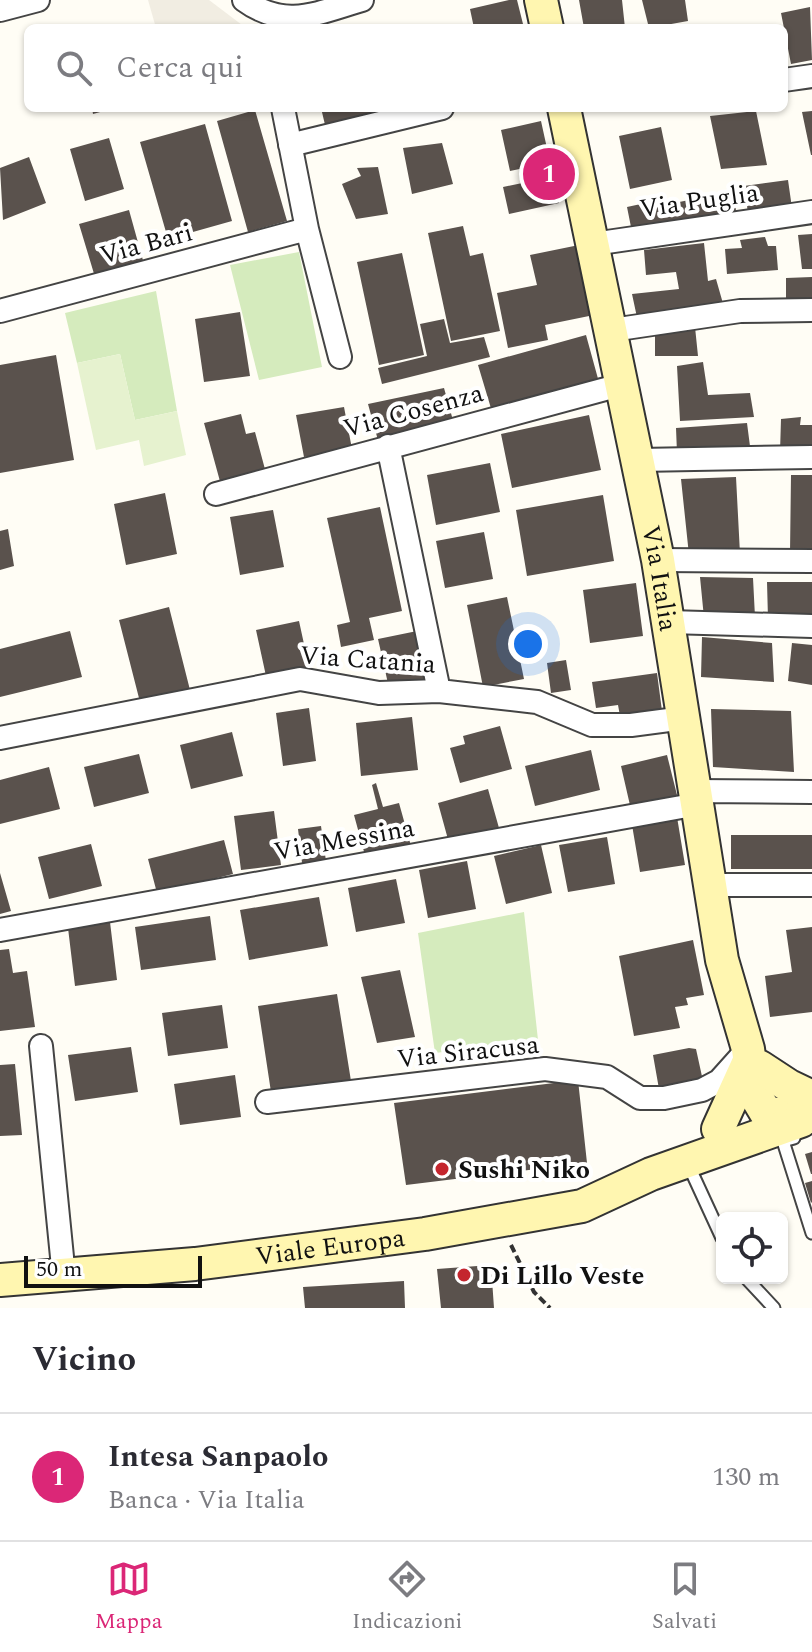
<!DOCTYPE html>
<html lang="it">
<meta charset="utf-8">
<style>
:root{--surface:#fff;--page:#f2f2f3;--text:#2b2b33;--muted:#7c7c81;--line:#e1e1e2;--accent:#db2777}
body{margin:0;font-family:Spectral,serif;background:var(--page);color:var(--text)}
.controls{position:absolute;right:24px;bottom:24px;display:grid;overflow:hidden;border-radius:12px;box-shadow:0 2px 6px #0004}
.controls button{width:72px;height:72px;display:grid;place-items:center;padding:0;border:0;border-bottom:2px solid var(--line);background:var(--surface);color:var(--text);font:40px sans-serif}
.scale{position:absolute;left:24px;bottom:20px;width:178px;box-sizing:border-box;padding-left:8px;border:4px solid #111;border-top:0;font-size:22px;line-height:28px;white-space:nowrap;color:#111;-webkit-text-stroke:6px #fff;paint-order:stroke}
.you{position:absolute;left:528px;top:644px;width:28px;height:28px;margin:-20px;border:6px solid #fff;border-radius:50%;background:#1a73e8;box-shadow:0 0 0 12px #1a73e833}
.badge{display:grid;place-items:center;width:52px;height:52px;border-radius:50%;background:var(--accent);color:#fff;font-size:26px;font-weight:700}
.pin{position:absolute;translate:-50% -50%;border:4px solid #fff;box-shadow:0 2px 8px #0006}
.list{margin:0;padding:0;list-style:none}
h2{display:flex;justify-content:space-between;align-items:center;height:104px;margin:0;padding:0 32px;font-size:34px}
h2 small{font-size:26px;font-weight:400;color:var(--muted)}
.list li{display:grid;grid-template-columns:52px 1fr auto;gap:24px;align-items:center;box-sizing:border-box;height:128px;padding:0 32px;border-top:2px solid var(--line)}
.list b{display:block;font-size:30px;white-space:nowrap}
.list p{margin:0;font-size:26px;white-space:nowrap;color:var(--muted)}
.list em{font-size:26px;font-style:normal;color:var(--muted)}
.icon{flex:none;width:44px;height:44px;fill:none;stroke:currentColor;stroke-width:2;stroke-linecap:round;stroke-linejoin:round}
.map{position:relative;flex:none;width:812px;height:1308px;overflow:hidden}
.search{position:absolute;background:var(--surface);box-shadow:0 2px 6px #0004;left:24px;right:24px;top:24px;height:88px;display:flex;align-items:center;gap:20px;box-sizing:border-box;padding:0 28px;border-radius:12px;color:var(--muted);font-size:30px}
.sheet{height:232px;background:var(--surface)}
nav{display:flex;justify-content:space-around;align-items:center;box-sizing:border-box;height:112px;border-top:2px solid var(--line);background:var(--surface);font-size:22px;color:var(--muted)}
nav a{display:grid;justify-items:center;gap:4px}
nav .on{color:var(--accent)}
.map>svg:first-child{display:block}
.green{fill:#d5ebbd}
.pitch{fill:#e6f2cf}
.plaza{fill:#f1ede2}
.building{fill:#5a524d}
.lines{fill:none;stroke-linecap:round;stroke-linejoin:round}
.lane-casing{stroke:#444;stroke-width:15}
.street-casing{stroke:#444;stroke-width:26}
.secondary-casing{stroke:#333;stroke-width:36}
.path{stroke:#333;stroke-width:4;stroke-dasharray:8 4;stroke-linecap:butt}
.lane{stroke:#fff;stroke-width:11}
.street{stroke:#fff;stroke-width:22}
.secondary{stroke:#fff6b0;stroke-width:32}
.poi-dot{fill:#c4262e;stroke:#fff;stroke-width:3}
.labels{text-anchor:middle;stroke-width:8;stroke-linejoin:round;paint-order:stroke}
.street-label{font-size:26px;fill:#111;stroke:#fff}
.poi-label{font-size:26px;font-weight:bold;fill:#111;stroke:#fff;text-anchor:start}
</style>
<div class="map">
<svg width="812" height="1308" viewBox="0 0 812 1308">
<rect width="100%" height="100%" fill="#fffdf5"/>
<path class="green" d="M299 252 322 367 259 380 230 265Z
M156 291 177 411 135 420 120 354 77 363 65 313Z
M524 912 538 1040 435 1053 418 933Z"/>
<path class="pitch" d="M120 354 135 420 177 411 186 455 144 466 139 440 96 450 77 363Z"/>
<path class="plaza" d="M148 0H209L246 28H156Z"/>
<path class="building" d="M509 0H517L524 28H474L470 9Z
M579 0H622L625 28H584Z
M642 0H685L688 21 649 28Z
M810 7 812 60 791 64 781 13Z
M92 108H111V109L93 114Z
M321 108H369L372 118 326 129Z
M255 110 287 221 248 232 217 121Z
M756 111 767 165 721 169 710 116Z
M812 111V155H811L802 112Z
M541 121 559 203 509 214 503 187 532 181 529 167 510 171 501 130Z
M205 124 232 221 168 239 140 142Z
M661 127 672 180 630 189 619 136Z
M109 138 124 189 85 201 70 149Z
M442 143 453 184 412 194 403 148Z
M29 157 46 203 3 220 0 168Z
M378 167 388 214 356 219 342 184 361 176 357 168Z
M788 180 792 208 748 213 744 186Z
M732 191 737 215 633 237 627 207 664 199 665 205Z
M129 210 144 264 95 277 79 224Z
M463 226 470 256 483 253 500 331 451 341 428 233Z
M812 234V269H802L798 235Z
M765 237 768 246H776L778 270 727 274 725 249 742 248 740 240Z
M704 243 708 281 716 279 724 307 638 322 632 294 679 289 676 272 646 275 644 250Z
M579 245 594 315 545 325 548 340 508 348 497 293 537 285 530 255Z
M402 253 424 355 379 365 357 262Z
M812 277V304L786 305V278Z
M240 312 250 376 204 382 195 319Z
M444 319 450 343 484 337 490 357 382 384 378 368 427 356 420 324Z
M695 327 698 356H655V329Z
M586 335 600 386 493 415 478 365Z
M56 355 74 460 0 473V365Z
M703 362 708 395 750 393 754 417 680 421 677 366Z
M444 388 454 424 379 444 368 404Z
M344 407 352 449 304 457 296 415Z
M241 414 246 434 255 432 266 473 221 485 204 423Z
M589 415 601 470 512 488 501 434Z
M801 417 800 425H812V451L780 452 781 419Z
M747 423 751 454 677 453 676 428Z
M490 463 500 512 436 525 427 475Z
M791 475H812V553H790Z
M736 477 740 554 689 555 681 479Z
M165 493 177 554 126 565 114 504Z
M603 495 614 561 527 576 516 510Z
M380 507 402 611 369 618 374 640 341 647 337 625 350 622 327 518Z
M273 510 284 567 240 575 230 517Z
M8 529 14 566 0 570V531Z
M484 532 493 579 445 588 436 541Z
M700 577 753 578 755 617 704 618Z
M767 582H812V621L768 619Z
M636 583 643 636 590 643 583 590Z
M507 597 524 679 483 687 467 605Z
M169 607 190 690 140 702 119 620Z
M299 621 309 667 266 676 256 630Z
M422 630 432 679 389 688 378 639Z
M70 631 82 677 0 697V649Z
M702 637 772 643 774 682 701 677Z
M792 643 812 645V685L788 681Z
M566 660 571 690 551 693 547 663Z
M657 673 662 711 620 716 618 705 596 708 592 682Z
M309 708 316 761 283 766 276 713Z
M711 709 791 711 794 772 713 767Z
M412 717 418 770 361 776 356 723Z
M500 726 512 769 460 783 450 748 465 744 463 736Z
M232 732 243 776 191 789 180 745Z
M591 750 600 790 535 806 525 766Z
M139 754 149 793 94 807 84 767Z
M667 755 679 803 632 814 621 766Z
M49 767 60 809 0 824V780Z
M376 783 383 807 399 803 411 846 366 859 354 815 378 809 372 785Z
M488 789 499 828 449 843 438 803Z
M274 811 281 865 241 870 234 816Z
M677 817 685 865 640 872 632 825Z
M321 826 327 868 303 871 298 829Z
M731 835H812V869H731Z
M607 837 615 884 568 892 559 845Z
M224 840 233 874 157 893 148 859Z
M91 844 102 886 49 899 38 857Z
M541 845 552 893 506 904 494 856Z
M467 861 476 909 428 918 419 870Z
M0 873 11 911 0 914Z
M396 879 405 923 356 932 348 888Z
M319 897 328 946 249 960 240 910Z
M210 916 216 960 141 970 135 927Z
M110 922 117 980 75 986 68 928Z
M812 927V1012L770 1017 765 976 792 972 786 930Z
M693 940 704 995 686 998 688 1005 675 1007 680 1028 634 1036 619 956Z
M9 949 13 973 27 971 35 1027 0 1031V950Z
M400 970 415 1037 377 1043 361 977Z
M337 994 351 1081 271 1092 258 1006Z
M222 1005 228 1048 168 1056 162 1013Z
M131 1047 138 1092 75 1101 68 1055Z
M689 1048 696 1049 703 1081 659 1089 653 1055Z
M15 1064 22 1135 0 1136V1065Z
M235 1075 241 1117 180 1125 174 1084Z
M578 1080 587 1163 406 1185 394 1103Z
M812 1152V1174H811L805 1154Z
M812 1181V1202L811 1203 805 1183Z
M491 1265 494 1308H441L437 1269Z
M404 1281 405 1308H305L303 1287Z"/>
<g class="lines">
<g class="lane-casing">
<path id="lane" d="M794 1138 783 1141 812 1233
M687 1162 722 1238
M746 1278 774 1308"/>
</g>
<g class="street-casing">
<path id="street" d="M244 0C285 30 317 13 362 0
M0 10 38 0
M784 80 812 76
M290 145 442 108
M307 229 340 357
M593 244 812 212
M0 311 307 229 283 108
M612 330 740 311 812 310
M388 446 439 691
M639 460 812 457
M216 494 624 384
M658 560 812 561
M669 622 812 626
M0 738 300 679 379 693 439 691 537 702 592 725H631L684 718
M695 791 812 792
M710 885H812
M0 930 698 804
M41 1046 64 1277
M267 1102 545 1069 607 1077 640 1098H664L702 1090 719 1081 745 1052"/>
</g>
<g class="secondary-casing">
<g id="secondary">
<path d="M541 0 547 28"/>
<path id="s1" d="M564 108 658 560 722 960 748 1049 754 1093 766 1113 812 1117"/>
<path d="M760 1067 789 1086 812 1097"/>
<path d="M718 1129 748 1063"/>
<path id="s2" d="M0 1280 195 1264 425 1234 582 1206 651 1174 801 1121"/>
</g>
</g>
<path class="path" d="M511 1245 534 1292 550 1308"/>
<use href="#lane" class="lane"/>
<use href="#street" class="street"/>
<use href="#secondary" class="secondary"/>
</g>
<g class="poi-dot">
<circle cx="442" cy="1169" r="8"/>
<circle cx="464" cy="1275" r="8"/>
</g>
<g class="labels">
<g class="street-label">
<text transform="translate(699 200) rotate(-8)" y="9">Via Puglia</text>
<text transform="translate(146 243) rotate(-15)" y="9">Via Bari</text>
<text transform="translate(413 410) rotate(-15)" y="9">Via Cosenza</text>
<text dy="9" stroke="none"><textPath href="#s1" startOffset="480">Via Italia</textPath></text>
<text transform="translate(368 659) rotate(4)" y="9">Via Catania</text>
<text transform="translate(344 839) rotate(-10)" y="9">Via Messina</text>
<text transform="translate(468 1051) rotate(-6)" y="9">Via Siracusa</text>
<text dy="9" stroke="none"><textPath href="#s2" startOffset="332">Viale Europa</textPath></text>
</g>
<g class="poi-label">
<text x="458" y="1178">Sushi Niko</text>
<text x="480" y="1284">Di Lillo Veste</text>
</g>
</g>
</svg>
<div class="controls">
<button><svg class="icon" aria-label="locate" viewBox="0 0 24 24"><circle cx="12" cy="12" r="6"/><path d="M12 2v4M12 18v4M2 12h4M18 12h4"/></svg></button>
</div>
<div class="scale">50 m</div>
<div class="you"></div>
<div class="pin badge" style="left:549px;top:174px">1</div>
<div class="search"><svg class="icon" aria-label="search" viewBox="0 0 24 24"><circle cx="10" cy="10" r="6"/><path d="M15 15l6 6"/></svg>Cerca qui</div>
</div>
<section class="sheet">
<h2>Vicino<small></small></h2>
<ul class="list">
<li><span class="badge">1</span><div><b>Intesa Sanpaolo</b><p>Banca · Via Italia</p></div><em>130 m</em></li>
</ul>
</section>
<nav>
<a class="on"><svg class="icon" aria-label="map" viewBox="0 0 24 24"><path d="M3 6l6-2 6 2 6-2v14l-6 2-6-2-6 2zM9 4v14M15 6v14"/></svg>Mappa</a>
<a><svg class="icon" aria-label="directions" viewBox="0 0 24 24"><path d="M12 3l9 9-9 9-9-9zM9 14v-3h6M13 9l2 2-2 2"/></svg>Indicazioni</a>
<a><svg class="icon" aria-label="saved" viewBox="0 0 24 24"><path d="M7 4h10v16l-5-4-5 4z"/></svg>Salvati</a>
</nav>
